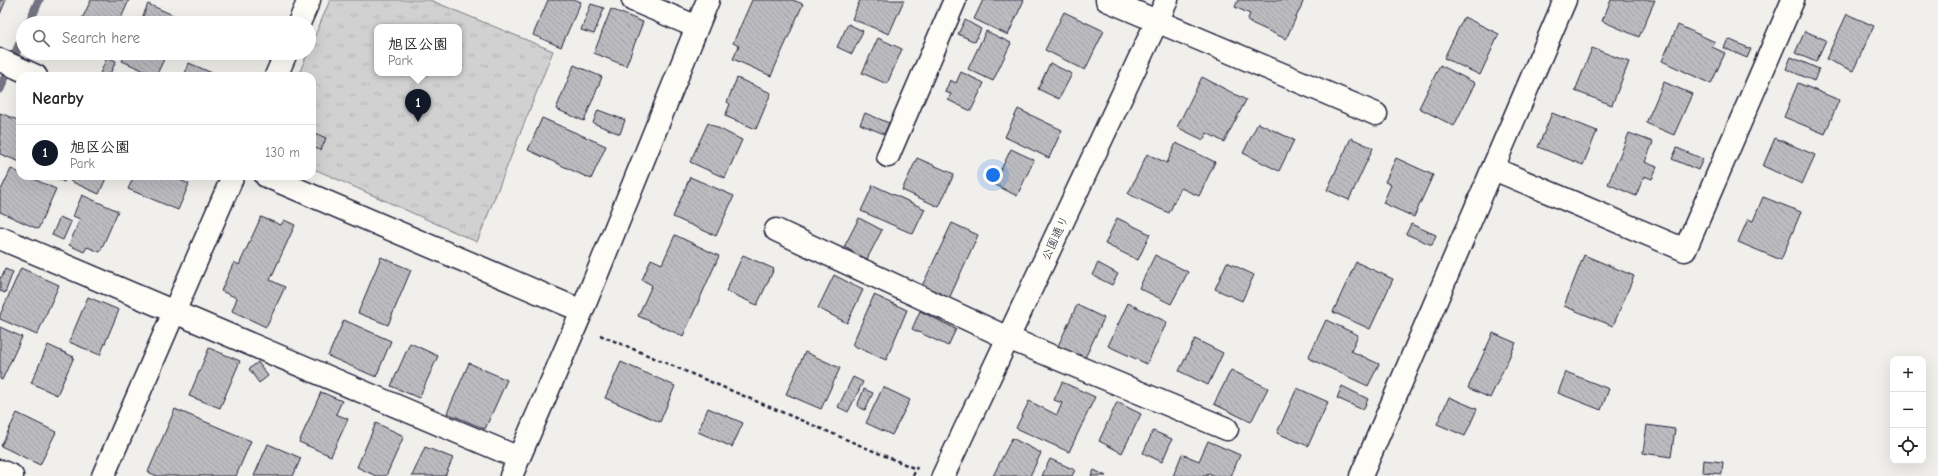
<!DOCTYPE html>
<meta charset="utf-8">
<style>
:root{--surface:#fff;--page:#f6f6f6;--text:#222;--muted:#767676;--line:#e0e0e0;--accent:#111827}
body{margin:0;font-family:"Comic Neue","Klee One",sans-serif;background:var(--page);color:var(--text)}
.controls{position:absolute;right:12px;bottom:12px;display:grid;overflow:hidden;border-radius:8px;box-shadow:0 4px 16px #0002}
.controls button{width:36px;height:36px;display:grid;place-items:center;padding:0;border:0;border-bottom:1px solid var(--line);background:var(--surface);color:var(--text);font:20px sans-serif}
.you{position:absolute;left:993px;top:175px;width:14px;height:14px;margin:-10px;border:3px solid #fff;border-radius:50%;background:#1a73e8;box-shadow:0 0 0 6px #1a73e833}
.badge{display:grid;place-items:center;width:26px;height:26px;border-radius:50%;background:var(--accent);color:#fff;font-size:13px;font-weight:700}
.pin{position:absolute;translate:-50% -33px;filter:drop-shadow(0 1px 2px #0008)}
.pin::after{content:'';position:absolute;top:21px;width:14px;height:12px;background:inherit;clip-path:polygon(0 0,100% 0,50% 100%)}
.popup{position:absolute;left:374px;top:24px;width:88px;height:52px;box-sizing:border-box;display:grid;place-content:center;border-radius:8px;background:var(--surface);filter:drop-shadow(0 1px 3px #0005);font-size:13px;white-space:nowrap;color:var(--muted)}
.popup b{font-size:15px;color:var(--text)}
.popup::after{content:'';position:absolute;left:50%;top:100%;margin-left:-8px;border:8px solid transparent;border-top-color:var(--surface)}
.list{margin:0;padding:0;list-style:none}
h2{display:flex;justify-content:space-between;align-items:center;height:52px;margin:0;padding:0 16px;font-size:17px}
h2 small{font-size:13px;font-weight:400;color:var(--muted)}
.list li{display:grid;grid-template-columns:26px 1fr auto;gap:12px;align-items:center;box-sizing:border-box;height:56px;padding:0 16px;border-top:1px solid var(--line)}
.list b{display:block;font-size:15px;white-space:nowrap}
.list p{margin:0;font-size:13px;white-space:nowrap;color:var(--muted)}
.list em{font-size:13px;font-style:normal;color:var(--muted)}
.icon{flex:none;width:22px;height:22px;fill:none;stroke:currentColor;stroke-width:2;stroke-linecap:round;stroke-linejoin:round}
.map{position:relative;flex:none;width:1938px;height:476px;overflow:hidden}
.search{position:absolute;background:var(--surface);box-shadow:0 4px 16px #0002;left:16px;top:16px;width:300px;height:44px;display:flex;align-items:center;gap:10px;box-sizing:border-box;padding:0 14px;border-radius:22px;color:var(--muted);font-size:15px}
.panel{position:absolute;background:var(--surface);box-shadow:0 4px 16px #0002;left:16px;top:72px;width:300px;height:108px;border-radius:12px}
.map>svg:first-child{display:block}
.park{fill:url(#park-tufts);stroke:#7a7a86;fill-rule:evenodd}
.lines{fill:none;stroke-linecap:round;stroke-linejoin:round}
.stream{stroke:#737381;stroke-width:9}
.building{fill:url(#building-back-hatch);stroke:#22223b}
.minor-casing{stroke:#22223b;stroke-width:25}
.path{stroke:#22223b;stroke-width:2.5;stroke-dasharray:4 3;stroke-linecap:butt}
.minor{stroke:#fdfcf7;stroke-width:22}
.labels{text-anchor:middle;stroke-width:3;stroke-linejoin:round;paint-order:stroke}
.street-label{font-size:12px;fill:#22223b;stroke:#fdfcf7}
</style>
<div class="map">
<svg width="1938" height="476" viewBox="0 0 1938 476">
<defs>
<pattern id="park-tufts" width="24" height="20" patternUnits="userSpaceOnUse"><rect width="24" height="20" fill="#d2d1d1"/><path d="M3 7l-1-3M5 7V3M7 7l1-3M15 17l-1-3M17 17v-4M19 17l1-3" fill="none" stroke="#b4b3b4"/></pattern>
<pattern id="building-back-hatch" width="6" height="6" patternUnits="userSpaceOnUse"><rect width="6" height="6" fill="#bcbcc0"/><path d="M-1 5l2 2M0 0l6 6M5-1l2 2" fill="none" stroke="#a1a1a6"/></pattern>
</defs>
<rect width="100%" height="100%" fill="#f0efec"/>
<filter id="ink" filterUnits="userSpaceOnUse"><feTurbulence type="fractalNoise" baseFrequency=".025" numOctaves="2"/><feDisplacementMap in="SourceGraphic" scale="8" xChannelSelector="R" yChannelSelector="G"/><feConvolveMatrix kernelMatrix="1 2 1 2 8 2 1 2 1" color-interpolation-filters="sRGB"/></filter>
<g filter="url(#ink)">
<path class="park" d="M330 0H430L553 51 477 242 312 168V76H298ZM377 27H459V73H377Z"/>
<g class="lines">
<path class="stream" d="M29 23 39 0
M0 89 23 36"/>
</g>
<path class="building" d="M0 0H6L0 14Z
M91 0H129L119 23H80Z
M548 0H576L581 2 561 47 533 35Z
M752 0H793L803 4 771 76 733 59 739 46 733 43Z
M860 0H904L889 34 852 19Z
M983 0H1024L1008 35 974 19Z
M1238 0H1304L1286 39 1247 21 1250 14 1235 7Z
M1611 0H1655L1639 37 1602 21Z
M148 4 182 19 180 23H140Z
M591 4 604 8 594 34 581 30Z
M611 9 643 22 626 66 594 53Z
M1064 12 1104 31 1085 70 1045 50Z
M1847 14 1874 26 1853 71 1826 59Z
M1464 17 1499 34 1480 75 1444 58Z
M965 20 981 29 975 42 958 34Z
M848 24 863 31 852 54 837 47Z
M1678 25 1715 42 1712 47 1725 53 1711 84 1662 61Z
M986 31 1011 43 993 81 968 69Z
M1805 31 1826 40 1816 62 1795 53Z
M878 38 902 49 887 84 862 73Z
M1728 39 1751 49 1747 58 1724 48Z
M1592 48 1629 62 1612 105 1575 91Z
M126 53H167L156 76 122 61Z
M107 57 116 61 109 76H99Z
M1791 57 1819 69 1814 81 1786 69Z
M189 63 219 76H184Z
M1050 63 1072 74 1059 99 1038 89Z
M574 65 602 77 584 121 556 109Z
M1440 65 1475 83 1454 126 1419 108Z
M961 72 984 83 971 111 948 100 951 94 945 92 950 80 956 83Z
M1202 77 1246 100 1224 142 1207 133 1203 140 1177 127Z
M737 78 771 93 756 129 725 116 730 104 727 102Z
M1664 82 1692 94 1674 135 1646 123Z
M1798 83 1839 100 1825 134 1784 117Z
M1018 109 1062 130 1049 158 1005 137Z
M598 110 625 120 620 134 593 123Z
M0 113 20 121V162L0 154Z
M865 113 889 123 884 134 860 124Z
M1552 113 1597 131 1583 165 1538 147Z
M542 118 606 146 591 179 528 150Z
M708 123 742 140 725 178 690 162Z
M1258 123 1294 140 1279 171 1243 153Z
M312 132 326 138 321 150 312 147Z
M1629 133 1653 142 1645 162 1657 167 1652 179 1644 176 1636 196 1608 184Z
M1351 138 1373 148 1349 200 1327 190Z
M1775 138 1815 155 1802 184 1763 166Z
M1176 143 1215 162 1199 196 1181 188 1169 213 1128 194 1147 154 1167 163Z
M1677 148 1703 159 1698 170 1672 159Z
M1011 149 1034 160 1017 196 994 184Z
M917 158 954 174 939 207 902 190Z
M1396 158 1433 175 1414 217 1383 203 1391 185 1385 182Z
M11 169 20 173V176H27L56 189 38 229 0 212V192Z
M52 176H67L64 182Z
M72 176H107L99 194 70 181Z
M134 176H171L189 184 178 210 128 189Z
M690 177 734 196 716 236 673 217Z
M873 185 925 209 913 234 861 211Z
M82 195 118 211 100 252 87 247 84 252 69 245 80 219 73 216Z
M1763 197 1801 212 1781 260 1738 242 1748 219 1753 221Z
M60 217 71 222 63 240 52 235Z
M261 217 281 225 284 220 295 225 270 280 285 287 266 327 232 311 237 298 221 291 234 262 239 265Z
M859 218 882 230 867 259 861 256 858 263 848 259 852 251 844 247Z
M1117 218 1150 234 1138 260 1105 244Z
M952 223 978 235 948 301 921 288Z
M1411 224 1436 235 1432 245 1406 234Z
M675 235 719 256 683 336 638 316 652 285 642 280 651 259 662 264Z
M743 255 774 269 757 305 726 291Z
M1155 255 1188 272 1171 304 1139 288Z
M1584 255 1634 276 1613 326 1564 306Z
M381 257 411 270 388 325 358 313Z
M1227 262 1254 275 1242 301 1215 289Z
M1356 262 1393 279 1370 329 1333 312Z
M1098 263 1118 274 1112 285 1092 275Z
M21 268 59 285 37 335 0 319V315Z
M5 269 13 272 5 293 0 291V277H2Z
M834 275 863 290 847 323 818 308Z
M874 295 907 310 886 360 852 345Z
M88 297 119 310 100 355 69 342Z
M1128 303 1167 322 1147 364 1108 346Z
M1077 305 1104 318 1084 360 1057 348Z
M920 311 956 329 948 346 912 329Z
M344 320 391 341 376 377 328 356Z
M1326 320 1358 335 1351 351 1379 364 1368 386 1308 358Z
M0 327 22 337 2 380 0 379Z
M1493 333 1516 343 1490 398 1468 388Z
M1195 339 1223 353 1208 385 1179 371Z
M410 343 438 356 419 398 391 386Z
M48 345 74 357 57 395 31 383Z
M209 348 240 361 220 408 189 396Z
M805 352 840 368 821 409 786 394Z
M258 362 268 376 259 383 249 369Z
M621 362 675 386 660 422 605 398Z
M469 363 507 380 485 429 447 413Z
M1231 370 1268 388 1251 422 1214 404Z
M1566 372 1609 389 1601 410 1558 393Z
M853 377 863 382 848 412 838 407Z
M1062 382 1095 397 1069 452 1016 428 1029 401 1057 415 1062 403 1054 400Z
M1342 386 1368 399 1363 410 1337 398Z
M883 387 910 400 892 435 866 423Z
M1297 388 1328 402 1308 446 1277 433Z
M864 389 873 393 865 410 857 406Z
M321 392 342 401 336 414 348 419 331 456 299 442Z
M1449 397 1477 409 1465 436 1437 424Z
M1117 402 1141 414 1122 453 1099 441Z
M708 408 743 423 732 447 698 432Z
M175 409 251 441 236 476H157L148 472Z
M17 413 56 432 40 465 1 446Z
M376 423 404 436 386 476H376L357 467Z
M1647 425 1675 429 1671 457 1643 453Z
M1153 431 1172 439 1162 462 1143 453Z
M1012 438 1041 453 1030 476H993Z
M1208 441 1240 455 1231 476H1215L1208 473 1207 476H1173L1182 454 1199 461Z
M268 444 301 458 293 476H254Z
M425 447 453 458 445 476H412Z
M1050 459 1075 470 1072 476H1042Z
M1703 460 1723 462 1722 474 1702 472Z
M1094 470 1106 476H1091Z"/>
<g class="lines">
<g class="minor-casing">
<path id="minor" d="M633 0 697 27
M1107 0 1376 114
M299 23 309 0
M0 60 36 76
M276 76 286 53
M888 156 955 0
M1494 169 1685 250 1793 0
M266 176 582 311
M776 230 1008 338 1227 429
M0 238 519 458
M0 471 12 476
M103 476 233 176
M511 476 582 311 708 0
M943 476 1167 0
M1361 476 1565 0"/>
</g>
<path class="path" d="M600 335 916 469
M913 476 917 467"/>
<use href="#minor" class="minor"/>
</g>
</g>
<g class="labels">
<g class="street-label">
<text transform="translate(1055 238) rotate(-65)" y="4">公園通り</text>
</g>
</g>
</svg>
<div class="controls">
<button>+</button>
<button>−</button>
<button><svg class="icon" aria-label="locate" viewBox="0 0 24 24"><circle cx="12" cy="12" r="6"/><path d="M12 2v4M12 18v4M2 12h4M18 12h4"/></svg></button>
</div>
<div class="you"></div>
<div class="pin badge" style="left:418px;top:122px">1</div>
<div class="popup"><b>旭区公園</b>Park</div>
<div class="search"><svg class="icon" aria-label="search" viewBox="0 0 24 24"><circle cx="10" cy="10" r="6"/><path d="M15 15l6 6"/></svg>Search here</div>
<section class="panel">
<h2>Nearby<small></small></h2>
<ul class="list">
<li><span class="badge">1</span><div><b>旭区公園</b><p>Park</p></div><em>130 m</em></li>
</ul>
</section>
</div>
